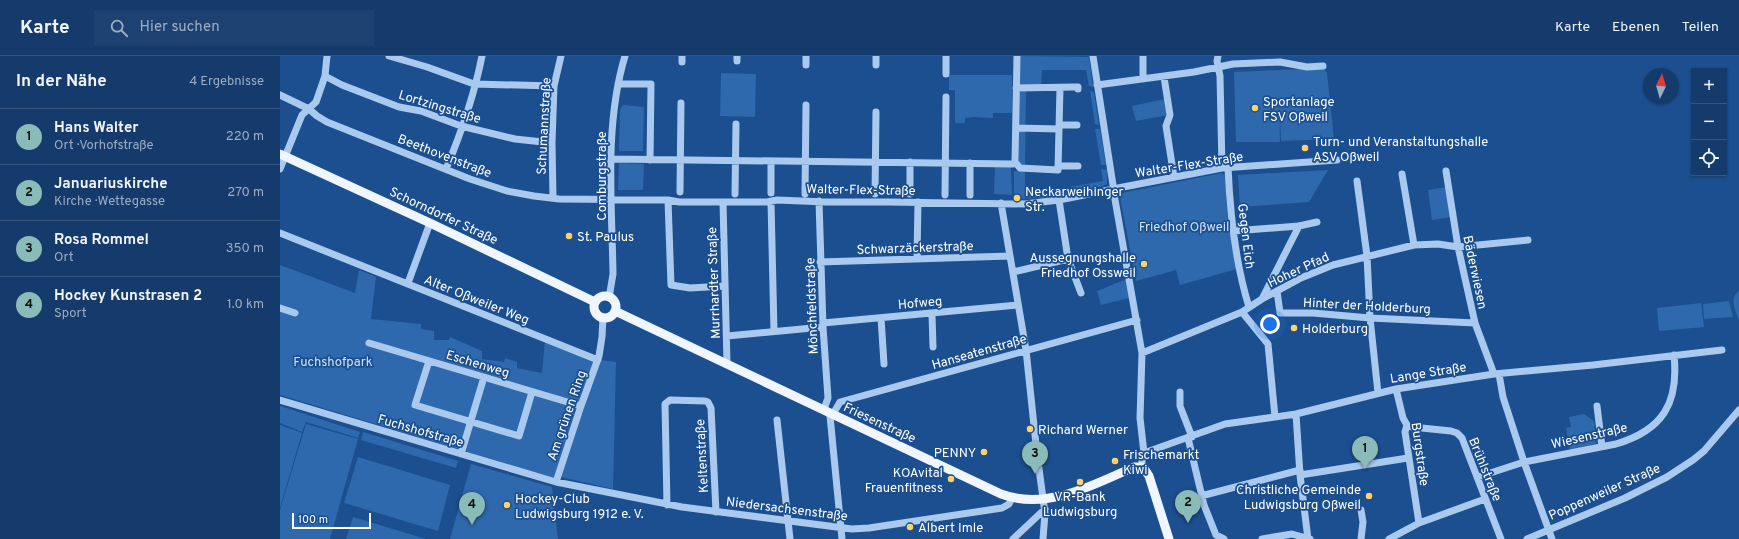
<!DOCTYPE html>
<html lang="de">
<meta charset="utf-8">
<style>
:root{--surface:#143b6b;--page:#1d4271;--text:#f1f3f6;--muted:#9dadc1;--line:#33557e;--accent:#8bbbb9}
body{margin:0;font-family:Overpass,sans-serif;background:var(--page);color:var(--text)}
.controls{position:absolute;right:12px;top:12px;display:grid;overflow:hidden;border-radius:0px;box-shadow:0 1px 3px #0004}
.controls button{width:36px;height:36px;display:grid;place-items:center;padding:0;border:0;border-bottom:1px solid var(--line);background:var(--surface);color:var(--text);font:20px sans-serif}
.compass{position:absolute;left:1363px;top:12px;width:36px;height:36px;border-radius:50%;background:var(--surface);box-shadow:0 1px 3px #0004;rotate:5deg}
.scale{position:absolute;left:12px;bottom:10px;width:79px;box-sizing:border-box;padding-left:4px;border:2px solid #fff;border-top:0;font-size:11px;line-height:14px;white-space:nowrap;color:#fff;-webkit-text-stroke:3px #1b4f8f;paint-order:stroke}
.you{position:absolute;left:990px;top:268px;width:14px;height:14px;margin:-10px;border:3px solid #fff;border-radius:50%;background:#1a73e8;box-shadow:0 0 0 6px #1a73e833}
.badge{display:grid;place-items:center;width:26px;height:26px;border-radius:50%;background:var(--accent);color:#111;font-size:13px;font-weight:700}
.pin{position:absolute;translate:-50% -33px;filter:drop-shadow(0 1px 2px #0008)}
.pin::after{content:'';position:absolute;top:21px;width:14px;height:12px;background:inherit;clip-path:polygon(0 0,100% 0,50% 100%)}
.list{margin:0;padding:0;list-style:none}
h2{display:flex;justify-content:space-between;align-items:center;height:52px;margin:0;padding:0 16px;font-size:17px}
h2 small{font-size:13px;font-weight:400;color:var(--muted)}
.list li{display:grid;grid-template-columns:26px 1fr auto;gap:12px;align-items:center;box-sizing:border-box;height:56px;padding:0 16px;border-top:1px solid var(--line)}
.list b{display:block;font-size:15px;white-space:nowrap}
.list p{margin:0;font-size:13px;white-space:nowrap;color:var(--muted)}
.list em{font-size:13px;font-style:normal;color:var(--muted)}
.icon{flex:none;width:22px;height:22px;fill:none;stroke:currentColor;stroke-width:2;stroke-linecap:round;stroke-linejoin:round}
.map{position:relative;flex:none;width:1459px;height:483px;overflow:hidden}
header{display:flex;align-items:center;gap:24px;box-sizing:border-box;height:56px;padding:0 20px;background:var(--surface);border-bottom:1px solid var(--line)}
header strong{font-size:19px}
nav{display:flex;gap:22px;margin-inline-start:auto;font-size:14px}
.search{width:280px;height:36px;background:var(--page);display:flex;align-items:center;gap:10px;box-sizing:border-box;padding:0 14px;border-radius:0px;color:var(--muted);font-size:15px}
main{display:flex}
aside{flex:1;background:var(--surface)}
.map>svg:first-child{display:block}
.green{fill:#2e69ad}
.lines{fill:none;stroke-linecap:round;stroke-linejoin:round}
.minor{stroke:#a9c9ee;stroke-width:7}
.major{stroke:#f0f6ff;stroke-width:9}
.poi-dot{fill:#ffd166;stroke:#1b4f8f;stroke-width:1.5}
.labels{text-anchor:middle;stroke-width:3.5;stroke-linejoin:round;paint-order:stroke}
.poi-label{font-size:13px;fill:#fff;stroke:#1b4f8f;text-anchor:start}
.street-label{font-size:13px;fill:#fff;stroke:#1b4f8f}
.park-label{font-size:13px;fill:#cfe3fa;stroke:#1b4f8f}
</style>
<header>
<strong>Karte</strong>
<div class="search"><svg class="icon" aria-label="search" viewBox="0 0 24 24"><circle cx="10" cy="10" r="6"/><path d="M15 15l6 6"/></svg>Hier suchen</div>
<nav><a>Karte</a><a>Ebenen</a><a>Teilen</a></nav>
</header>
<main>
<aside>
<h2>In der Nähe<small>4 Ergebnisse</small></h2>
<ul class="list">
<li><span class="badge">1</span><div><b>Hans Walter</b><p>Ort · Vorhofstraße</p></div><em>220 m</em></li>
<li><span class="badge">2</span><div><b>Januariuskirche</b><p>Kirche · Wettegasse</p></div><em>270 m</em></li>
<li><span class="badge">3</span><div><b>Rosa Rommel</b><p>Ort</p></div><em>350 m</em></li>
<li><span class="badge">4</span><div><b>Hockey Kunstrasen 2</b><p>Sport</p></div><em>1.0 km</em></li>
</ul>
</aside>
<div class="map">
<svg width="1459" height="483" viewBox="0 0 1459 483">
<rect width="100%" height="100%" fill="#1b4f8f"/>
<path class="green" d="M740 0 809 1 813 31 809 30 806 14H762L761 30H741L739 28Z
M1043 12 1047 17 1054 83 1001 85 999 36 1000 86H956L954 16Z
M441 17 476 18 475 61 440 60Z
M669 19H732V57H713V62L694 61 685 62V67H675V34H669Z
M742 35H746L745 111 739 108V37Z
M810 35 814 36 819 69 815 68Z
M885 43 888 59 856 65 852 50Z
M343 49 364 51 363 95H339L340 54Z
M815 73H820L826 109H821Z
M339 107 364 108 363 134H338Z
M715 110 731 111 732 139 714 138Z
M821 113 827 114V128L823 130 774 141 739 143V141H734V115H745V139L823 125Z
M1048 114 1029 146 960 151 958 119Z
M942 117 945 119 947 156 957 213 900 229 896 214 856 225 840 141 842 137Z
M1167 131 1171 161 1152 164 1148 134Z
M0 209 75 237 79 214 96 221 91 263 141 268V273L154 275V284H169L170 281 202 295V303L224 306 225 302 237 306V312L262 317 265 284 318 304 274 422 0 339Z
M846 224 849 242 821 249 817 235C827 232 835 226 846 224Z
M1459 235V264C1455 255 1449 242 1459 235Z
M1449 245 1453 261 1424 263 1423 248Z
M1421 247 1424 271 1379 275 1377 252Z
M320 304 336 306 333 433 281 421Z
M0 350 80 376 78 382 26 366 22 376 0 367Z
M1304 358 1314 365 1316 388 1290 394 1286 372 1291 371 1289 361Z
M26 368 78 383 50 483H0V454Z
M0 369 22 377 0 452Z
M83 376 178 405 176 412 81 384Z
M78 401 170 429 158 475 64 447Z
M191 408 272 431 278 483H170Z
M73 461 146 483H66Z"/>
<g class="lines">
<path class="minor" d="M109 0 147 11 194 28 274 30
M402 0V6
M813 0 833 129
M938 0 937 5 940 20 942 112
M457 5V0
M526 9V0
M596 9V0
M666 18V0
M45 20 62 29 119 51 141 55 181 70 235 83 272 87
M884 21 890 59 886 70 894 121
M863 23V0
M338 28H371L370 104
M817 29 914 16 953 8 1000 6 1027 11 1043 10
M736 32 794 31H798V33
M0 39 29 53 37 60 47 66 190 123 227 135 254 140 279 143 388 144 399 146H487L497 144 546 146H608L745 148 779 144 829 134
M779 69H797
M736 72 779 73
M332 103 733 108 735 106
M491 105V137
M735 106 740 112 778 114 780 32
M735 106 737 0
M778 110H798
M948 111C950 158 955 206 969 251
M0 113 22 59 36 46 45 20 47 0
M166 113C182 75 194 40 202 0
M1166 115 1178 191 1195 267 1214 318
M1122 118 1134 189
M1077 125 1087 200 1090 262 1098 337
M838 132 942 112 1057 104
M400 136 401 47
M455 138 456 68
M525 138 526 49
M595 138 596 56
M630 138V106
M834 138 862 297 860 362 864 397 861 410
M665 139 666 41
M690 139V107
M273 142 272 87 274 30 281 0
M388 144 391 229 410 232 445 230
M539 145 543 271 548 342 544 353
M443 146 447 307
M491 146 494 275
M721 147 746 294 757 398 765 457 763 483
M954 175 1019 170 1037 166
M0 177 318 304
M637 202 638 146
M788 203 801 237
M540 206 730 200
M733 216 788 203 779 144
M128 227 150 167
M997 235 1000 257H1033L1090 262 1195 267
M329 242 333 218C332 146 324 70 345 0
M982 243 1019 170
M0 252 15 257
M962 256 988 288 995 361
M652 258 653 291
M601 262 604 308
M543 267 738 249
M447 280 543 271
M89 287 301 350
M862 297 962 256 982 243 1021 222 1053 209 1134 189 1158 188 1178 191 1248 184
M149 305 135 349 239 380 252 336
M1219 318 1223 341 1244 406 1272 483
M1116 333 1123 362 1127 369 1125 376 1139 467
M900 336V350L912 381
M0 344 276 426 402 451 572 473 589 472 722 452 729 448 732 442
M1317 350 1322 391
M551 357 550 360 562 483
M553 358 560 346 857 264
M1016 358 1020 419 1028 483
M497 364 510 483
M1127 369 1132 371 1171 375 1177 377 1182 382 1221 483
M908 382 924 449 936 479 944 483
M864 397 945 368 1016 358 1116 333 1214 318 1313 309 1442 294
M181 398 204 321
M1020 419 1128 402
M1198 421 1244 406 1336 388C1383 374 1399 347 1394 299
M276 426 301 350 319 300 322 281 323 261
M921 440 1020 414
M387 449 385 348 390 344 425 345 428 346 431 352 436 456
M733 483 765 453
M982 483 1012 478 1030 483
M1081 483 1083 466 1081 454
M1109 483 1139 467 1205 443
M1247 483 1345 442 1387 421 1413 404 1424 395 1459 354"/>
<path class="major" d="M0 98 150 167 315 246
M314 251a11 11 0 1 1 22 0a11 11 0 1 1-22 0Z
M335 255 721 438C766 455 813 429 854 411H863L869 420 889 483"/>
</g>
<g class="poi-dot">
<circle cx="975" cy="52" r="4"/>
<circle cx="1025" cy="92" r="4"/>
<circle cx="737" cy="142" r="4"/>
<circle cx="289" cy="180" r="4"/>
<circle cx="864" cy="208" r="4"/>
<circle cx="1014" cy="272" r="4"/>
<circle cx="750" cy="373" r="4"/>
<circle cx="704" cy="396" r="4"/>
<circle cx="835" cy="405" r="4"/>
<circle cx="671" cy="423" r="4"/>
<circle cx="800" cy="426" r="4"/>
<circle cx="1089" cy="440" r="4"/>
<circle cx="227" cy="449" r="4"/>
<circle cx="630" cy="471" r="4"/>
</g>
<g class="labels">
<g class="poi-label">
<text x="983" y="50">Sportanlage<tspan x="983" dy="15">FSV Oßweil</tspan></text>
<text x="1033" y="90">Turn- und Veranstaltungshalle<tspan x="1033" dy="15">ASV Oßweil</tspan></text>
<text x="745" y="140">Neckarweihinger<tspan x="745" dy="15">Str.</tspan></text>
<text x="297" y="185">St. Paulus</text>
<text x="856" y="206" text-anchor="end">Aussegnungshalle<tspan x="856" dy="15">Friedhof Ossweil</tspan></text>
<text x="1022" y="277">Holderburg</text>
<text x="758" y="378">Richard Werner</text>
<text x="696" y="401" text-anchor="end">PENNY</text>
<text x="843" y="403">Frischemarkt<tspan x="843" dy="15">Kiwi</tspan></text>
<text x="663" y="421" text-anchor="end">KOAvital<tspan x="663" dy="15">Frauenfitness</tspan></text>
<text x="1081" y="438" text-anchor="end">Christliche Gemeinde<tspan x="1081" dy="15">Ludwigsburg Oßweil</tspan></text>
<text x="800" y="445" text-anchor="middle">VR-Bank<tspan x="800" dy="15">Ludwigsburg</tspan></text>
<text x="235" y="447">Hockey-Club<tspan x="235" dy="15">Ludwigsburg 1912 e. V.</tspan></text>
<text x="638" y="476">Albert Imle</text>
</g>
<g class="street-label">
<text transform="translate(160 50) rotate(17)" y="5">Lortzingstraße</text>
<text transform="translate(263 70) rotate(-87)" y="5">Schumannstraße</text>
<text transform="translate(165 99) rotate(21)" y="5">Beethovenstraße</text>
<text transform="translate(909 108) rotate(-9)" y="5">Walter-Flex-Straße</text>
<text transform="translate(321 120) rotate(-90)" y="5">Comburgstraße</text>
<text transform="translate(581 133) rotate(1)" y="5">Walter-Flex-Straße</text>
<text transform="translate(164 159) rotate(25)" y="5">Schorndorfer Straße</text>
<text transform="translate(967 180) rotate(83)" y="5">Gegen Eich</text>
<text transform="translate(635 191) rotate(-2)" y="5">Schwarzäckerstraße</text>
<text transform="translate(1018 213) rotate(-25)" y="5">Hoher Pfad</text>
<text transform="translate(1196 216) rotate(78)" y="5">Bäderwiesen</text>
<text transform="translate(433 227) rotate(-92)" y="5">Murrhardter Straße</text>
<text transform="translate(197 243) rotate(22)" y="5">Alter Oßweiler Weg</text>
<text transform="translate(640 246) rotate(-5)" y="5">Hofweg</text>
<text transform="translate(1087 249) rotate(3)" y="5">Hinter der Holderburg</text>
<text transform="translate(531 250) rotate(-92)" y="5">Mönchfeldstraße</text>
<text transform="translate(699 295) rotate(-16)" y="5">Hanseatenstraße</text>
<text transform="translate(198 307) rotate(17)" y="5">Eschenweg</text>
<text transform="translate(1148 316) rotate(-9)" y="5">Lange Straße</text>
<text transform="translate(286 359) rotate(-71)" y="5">Am grünen Ring</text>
<text transform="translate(600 366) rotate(25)" y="5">Friesenstraße</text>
<text transform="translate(141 374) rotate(16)" y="5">Fuchshofstraße</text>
<text transform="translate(1309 379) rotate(-13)" y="5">Wiesenstraße</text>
<text transform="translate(1141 398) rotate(82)" y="5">Burgstraße</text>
<text transform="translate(421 400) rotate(-93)" y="5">Keltenstraße</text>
<text transform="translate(1206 413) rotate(68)" y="5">Brühlstraße</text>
<text transform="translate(1324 435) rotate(-24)" y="5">Poppenweiler Straße</text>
<text transform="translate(507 452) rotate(7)" y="5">Niedersachsenstraße</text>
</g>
<g class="park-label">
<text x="904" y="175">Friedhof Oßweil</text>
<text x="53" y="310">Fuchshofpark</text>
</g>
</g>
</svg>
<div class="controls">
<button>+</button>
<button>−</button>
<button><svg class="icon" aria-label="locate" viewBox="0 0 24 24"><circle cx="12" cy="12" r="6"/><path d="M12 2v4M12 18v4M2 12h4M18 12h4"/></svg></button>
</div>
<svg class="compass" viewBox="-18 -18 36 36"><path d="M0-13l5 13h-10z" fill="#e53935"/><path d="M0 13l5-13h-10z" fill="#9dadc1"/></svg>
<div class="scale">100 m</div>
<div class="you"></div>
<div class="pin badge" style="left:1085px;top:413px">1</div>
<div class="pin badge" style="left:908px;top:467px">2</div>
<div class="pin badge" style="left:755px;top:418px">3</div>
<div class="pin badge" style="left:192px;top:469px">4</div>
</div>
</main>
